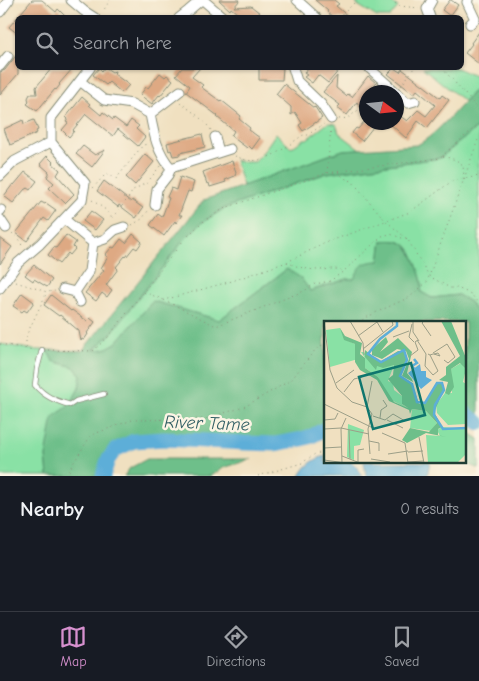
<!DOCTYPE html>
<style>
:root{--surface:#171b24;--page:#20242c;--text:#f1f3f6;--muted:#9ea1a6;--line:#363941;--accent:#d690ce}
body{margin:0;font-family:"Comic Neue",sans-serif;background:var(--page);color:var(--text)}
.compass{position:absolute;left:359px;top:85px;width:45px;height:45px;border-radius:50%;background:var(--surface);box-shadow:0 1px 4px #0004;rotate:105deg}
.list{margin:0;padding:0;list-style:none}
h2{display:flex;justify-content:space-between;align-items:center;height:65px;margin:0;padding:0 20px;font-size:21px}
h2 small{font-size:16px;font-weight:400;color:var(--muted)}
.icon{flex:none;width:28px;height:28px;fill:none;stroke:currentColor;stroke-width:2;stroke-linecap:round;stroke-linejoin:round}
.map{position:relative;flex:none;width:479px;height:476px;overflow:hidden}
.search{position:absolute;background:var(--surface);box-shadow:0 1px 4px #0004;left:15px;right:15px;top:15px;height:55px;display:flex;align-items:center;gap:12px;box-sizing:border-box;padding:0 18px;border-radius:8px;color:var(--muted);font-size:19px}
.sheet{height:135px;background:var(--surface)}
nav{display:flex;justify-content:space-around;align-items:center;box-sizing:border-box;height:70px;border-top:1px solid var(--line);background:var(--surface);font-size:14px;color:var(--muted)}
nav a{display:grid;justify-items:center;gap:2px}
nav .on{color:var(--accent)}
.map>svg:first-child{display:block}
.green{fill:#89e1a5;stroke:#548f6c}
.forest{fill:#6ebf8a;stroke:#467e5f}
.water{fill:#5daed8;stroke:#3e7686}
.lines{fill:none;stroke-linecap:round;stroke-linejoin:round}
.river{stroke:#5daed8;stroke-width:15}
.building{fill:#dea983}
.lane-casing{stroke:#888e7a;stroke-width:6}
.street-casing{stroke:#888e7a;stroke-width:11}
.path{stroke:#888e7a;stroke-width:1;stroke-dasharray:1 4;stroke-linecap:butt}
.lane{stroke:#fff;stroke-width:4.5}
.street{stroke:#fff;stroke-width:9}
.labels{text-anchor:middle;stroke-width:5;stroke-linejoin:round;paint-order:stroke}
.water-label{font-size:18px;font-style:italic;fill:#325f65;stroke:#fcf5e5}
.inset-river{fill:none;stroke:#5daed8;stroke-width:2.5}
.inset-road{fill:none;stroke:#9c9f88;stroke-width:1}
.view{fill:#0f766e;fill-opacity:0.15;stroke:#0f766e;stroke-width:2.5}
.inset-edge{fill:none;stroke:#1f3d34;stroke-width:2.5}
</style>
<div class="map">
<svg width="479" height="476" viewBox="0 0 479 476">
<rect width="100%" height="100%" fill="#fcf5e5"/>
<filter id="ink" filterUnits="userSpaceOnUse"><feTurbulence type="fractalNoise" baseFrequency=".02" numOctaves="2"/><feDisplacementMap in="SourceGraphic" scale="10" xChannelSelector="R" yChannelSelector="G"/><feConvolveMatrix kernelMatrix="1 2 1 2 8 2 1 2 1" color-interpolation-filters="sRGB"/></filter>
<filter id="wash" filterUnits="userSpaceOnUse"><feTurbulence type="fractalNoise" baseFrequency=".0096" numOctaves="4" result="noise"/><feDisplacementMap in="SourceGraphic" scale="20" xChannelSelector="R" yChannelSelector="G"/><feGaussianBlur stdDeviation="1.12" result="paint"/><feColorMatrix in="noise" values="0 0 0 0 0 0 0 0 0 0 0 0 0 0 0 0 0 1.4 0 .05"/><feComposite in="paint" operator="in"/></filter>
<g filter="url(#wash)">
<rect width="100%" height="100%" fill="#f0e0c0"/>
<path class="green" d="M360 0H388L398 7 390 17H377L356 4Z
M423 68H457L472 75 479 77V85L464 101Z
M328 123 336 124 339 133 360 149 343 150 243 186 235 160 245 162H255L261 155 276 133 291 148 304 139H307Z
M479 126V315L477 314 470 302 458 295 432 298 421 292C423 282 421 278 418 269 411 248 407 238 382 241L379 261 354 279H347L310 291 307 286 287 269 219 320 153 301 116 343 105 349 93 351 109 336 183 241 201 223 225 208 327 173 440 158Z
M0 344 35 350H47L53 361 75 367 77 371 81 375 79 388 46 456 48 476H0Z"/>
<path class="forest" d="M479 85V126L440 158 327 173 225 208 201 223 183 241 109 336 93 350 105 349 116 343 153 301 219 320 287 269 301 278 310 291 347 279H354C361 265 362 262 379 261L382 241C407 238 410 248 418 269 421 278 423 282 421 292L432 298 458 295 470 302 477 314 479 315V423L465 413V322H325V429L312 436 302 439 275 444 244 443 227 442 164 439 134 441 115 450 108 460 103 476H48L46 456 53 417 70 405 79 388 81 375 74 367 53 361 47 350 82 351 204 200 343 150 417 145C437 135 463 102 479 85Z
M465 430 479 439V469L462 462H465Z
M147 459H252L223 468 210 476H124L130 468Z"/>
<path class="water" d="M325 456V462H351L356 466 362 476H300C306 465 314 459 325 456Z
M364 462H430L427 476H366Z"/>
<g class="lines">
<path class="river" d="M465 413 479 423
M103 476 108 460 115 450 134 441 164 439 227 442 244 443 275 444 302 439 312 436 325 429"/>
</g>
<g id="blocks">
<path class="building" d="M32 0H42L56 12 58 9 67 18H18V34L9 27Z
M219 0H240L234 7 251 6 260 13 257 18H243L231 8 230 10Z
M315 0H334L339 4 336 6 350 18H334L327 12 328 11Z
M450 0H451L458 5 450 16 442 10Z
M479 32V64L465 53 472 44 471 43Z
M18 53V74L0 95V72L5 70Z
M52 68H73L59 84 60 85 56 90 55 89 37 111 27 104 29 102 28 98 30 94H37L36 87Z
M99 68 102 71 104 68H106L112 72 115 71 114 74 129 85 122 93 109 82 106 85 93 75Z
M182 68H200L192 77 203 85 201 87 220 101 221 100 241 116 239 119 250 128 249 130 260 138 252 149 249 146 247 148 231 136 234 131 217 117 218 116 186 92 190 86 176 75Z
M259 68H283L282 80H259Z
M308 68H341L328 83 318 75 312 83 304 77 307 75 304 73Z
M394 68 400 72 402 69 440 98 442 95 449 100 427 128 418 121 406 138 388 122H396V113L407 121 418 110 426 116 435 105 417 90 414 94 388 74Z
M160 73 165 77 167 75 173 80 160 96 159 95 152 104 140 95 146 87 148 88Z
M337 76 336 88 346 96 348 94 352 97 368 76 376 83 368 92H366V95L363 99 366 104 361 108 357 102 347 115 337 108 340 105 323 92Z
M284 84 314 108 315 107 322 118 303 131 299 125 302 123 295 112 291 115V107L276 94Z
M82 97 90 104 89 105 101 115 103 112 113 120 114 118 126 127 131 120 139 126 136 129 145 137 138 146 118 129 113 136 86 114 73 130 74 131 69 137 62 130 68 123 66 122 68 119 66 117Z
M23 120 24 124 34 120 38 130 36 131 37 133 10 145 4 129Z
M364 122H377L362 141 352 133 356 128 358 129Z
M202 134 205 147 180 153V155L173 156 171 150 169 151 167 143Z
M83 146 95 155 105 150 92 167 76 154Z
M145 154 154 162 135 185 126 177Z
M47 156 53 162 52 163 60 170 57 175 74 194 65 203 49 188 54 183 47 177 49 174V172L40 164Z
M232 161 236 172 235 176 225 180 226 182 210 187 209 183 207 184 203 172Z
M25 172 37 181 30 190 27 188 26 189H25L13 203 4 196 13 184 14 185Z
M180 177 194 182 191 192 188 191 179 215H182L176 223 175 221 164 236 150 225 158 214 162 217 169 198 167 197 171 188 176 190Z
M104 181 131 202 132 200 143 208 136 218 119 205 118 207 97 191Z
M41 202 45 204 46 203 56 210 48 221 44 218 27 241 16 233Z
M91 211 103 220 95 230 83 221Z
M133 234 142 242 137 249 134 247 126 257 125 256 116 267 118 269 106 285 112 290 107 297 102 293 96 301 85 293 104 270 101 268 108 257 105 255 112 247 114 248 121 239 126 243Z
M66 235 76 242 73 247 75 249 70 255 68 253 59 264 48 255 54 247 56 248Z
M0 238 12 247 0 264Z
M34 265 52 280 47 287 34 279 33 281 25 275Z
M22 293 34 302 27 312 24 310 22 312 13 306Z
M51 295 71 311 72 310 87 321 90 318 95 322 87 333 88 334 84 340 82 339 81 341 79 331 60 315 59 316 44 305Z"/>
</g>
</g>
<g filter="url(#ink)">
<use href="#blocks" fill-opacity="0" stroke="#888e7a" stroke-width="1"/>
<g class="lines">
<g class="lane-casing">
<path id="lane" d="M42 350 37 369 35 385C45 397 56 401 70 405L76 401 104 394"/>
</g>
<g class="street-casing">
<path id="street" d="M71 0 84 11 95 18
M203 0 224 18
M297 0 317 18
M468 0 467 2 475 19 470 24
M0 12 9 0
M430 17 427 9 432 0
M179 18 188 11 201 0
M0 66 8 56
M293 68 297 81 321 104 331 119
M369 68 396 92
M80 81 104 100 132 104 150 114C154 135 157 152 171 168L230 149
M396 93 408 103 415 101
M150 114 180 91
M215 137 219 152
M0 176 15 161 51 142
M155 205 157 189 168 175 171 168
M0 211 1 210
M0 219 6 228
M64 219 93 243
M0 288 18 263 40 244 82 200 85 183 51 142V118L90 68
M63 289 75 292 89 271 93 243 105 239 115 230 124 227
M75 292 80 302"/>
</g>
<path class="path" d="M391 0 399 6 419 8
M102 13 110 0
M339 18 357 0
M442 68 479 110
M401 86 414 68
M180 103C191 110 203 119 211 130
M339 119 348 118 366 104
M235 156C238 157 242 159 246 160 267 164 287 146 303 135L306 136 324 124
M443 156 456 160 463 165 464 179
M338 172 344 178 352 181 385 220 408 240 429 276 450 288H457L471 294 479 304
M327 173 331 128
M147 183 160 166
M93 188 104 176 108 174 116 179 143 145 148 144
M92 200 110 213 112 219 129 197 133 190 146 183 148 185
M132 225 142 219 148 211
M12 233 21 241 22 248
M287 262C296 267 309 270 319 270 330 270 332 267 343 271
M16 282 47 292 55 291
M144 292 164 300 232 281 287 262 325 243 410 212 452 181 479 176
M164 300 216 326 304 291 315 284 330 281 344 271 382 236 390 234 408 240
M358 322 377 312 410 297 427 282 479 137
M0 344 34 350
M26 347V336L47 292
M48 350 93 351 109 336 183 241 201 223 225 208 327 173 440 158 479 124
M70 476 69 470 91 435 132 420 205 419 244 407 291 380 316 349 325 343
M258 476 302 463 315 454 325 452"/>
<use href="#lane" class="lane"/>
<use href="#street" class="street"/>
</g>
</g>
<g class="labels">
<g class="water-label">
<text transform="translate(207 423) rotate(2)" y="6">River Tame</text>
</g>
</g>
<g transform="translate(324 321)">
<rect width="142" height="142" fill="#f0e0c0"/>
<path d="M16 7 22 19 31 23 34 38 6 46 2 9ZM37 31H40L51 45 70 44 64 60 69 62 70 69 78 75V83L85 88 65 78 54 56 41 47V37ZM137 42 142 48 139 61 142 63V103L124 104 113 92 112 84 121 72H128L127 48ZM88 88 102 90 113 102 107 110 86 107ZM24 103 40 109 36 124 30 125V139L23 136ZM118 106 142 108V133L133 142H104L102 114 116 115 113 109Z" fill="#89e1a5"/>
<path d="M117 0H127L142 37V48L136 42 127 48 130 66 125 74 121 72 124 61 115 59 122 54V46L136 35ZM16 7 21 15 38 22 36 33 41 37V47L54 56 70 81 84 87 78 83V75L64 58 69 54 70 44 59 47 53 45 52 49 41 36V29L56 41 74 30H80L83 40 76 55 88 62 95 83 101 82 114 61 119 63 120 69 110 91 118 106 114 108V114L122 116 102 112 83 122 78 119 86 107 105 111 113 102 102 90 88 88 86 93 85 89 65 80 53 59 36 49 31 41V23L20 19ZM62 16 64 21 56 31 74 17 88 31 83 52 88 58 89 61 78 55 85 38 82 30 73 28 58 38 48 34V28Z" fill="#6ebf8a"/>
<path d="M96 43 97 50H102V56L108 59 97 68 84 52Z" fill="#5daed8"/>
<path class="inset-river" d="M73 0V5L56 18 44 33 57 41 80 29 83 39 76 55 88 63 93 81 101 82 113 62H118L120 69 111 84 110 94 119 108 143 107M90 38 93 42 88 45 101 62"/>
<path class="inset-road" d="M0 0 6 49 13 67 28 81 43 86 48 93 44 108 46 133M26 0 39 22 40 34M89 0V11L95 20M100 0 98 2 107 15M88 3 85 16 90 21M34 15 53 1 59 11M69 16 85 10M93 19 102 33 101 45 109 54 114 50 106 34M39 28 69 4 68 0M109 32 123 23 131 36 124 42 120 39M104 33 106 34 109 33H110L114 32 116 35 110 33M86 35 94 29 91 21 94 19M12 62 30 49M20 71 30 58 38 56M0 83 51 108M43 86 48 60M49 95 61 99 69 93 81 100M56 97 57 89 63 85 59 79M0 99 11 98 14 92M63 99 79 107M0 108 17 107 45 113M25 109 26 138M58 112 81 122 84 142M95 116 100 142M45 120 55 122V130M0 127 17 126M84 131 99 130M64 133 84 130M18 135 36 142M47 138 66 141M0 139 22 142M84 141 99 140M18 142 17 108 22 97M34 142V129L40 128"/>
<path class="view" d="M87 42 101 94 49 108 35 56Z"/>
<rect width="142" height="142" class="inset-edge"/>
</g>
</svg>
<svg class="compass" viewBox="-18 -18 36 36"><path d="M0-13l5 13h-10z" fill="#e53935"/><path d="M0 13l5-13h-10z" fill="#9ea1a6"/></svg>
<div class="search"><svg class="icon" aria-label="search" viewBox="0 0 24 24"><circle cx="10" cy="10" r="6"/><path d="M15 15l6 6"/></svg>Search here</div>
</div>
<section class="sheet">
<h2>Nearby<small>0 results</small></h2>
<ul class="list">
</ul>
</section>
<nav>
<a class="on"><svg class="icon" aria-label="map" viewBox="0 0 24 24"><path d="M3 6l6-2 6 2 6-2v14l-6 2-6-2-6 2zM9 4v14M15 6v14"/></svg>Map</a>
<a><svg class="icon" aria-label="directions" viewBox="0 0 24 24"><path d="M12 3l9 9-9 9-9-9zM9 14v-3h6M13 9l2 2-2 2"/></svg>Directions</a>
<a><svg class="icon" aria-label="saved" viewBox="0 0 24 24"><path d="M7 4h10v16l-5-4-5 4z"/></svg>Saved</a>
</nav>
